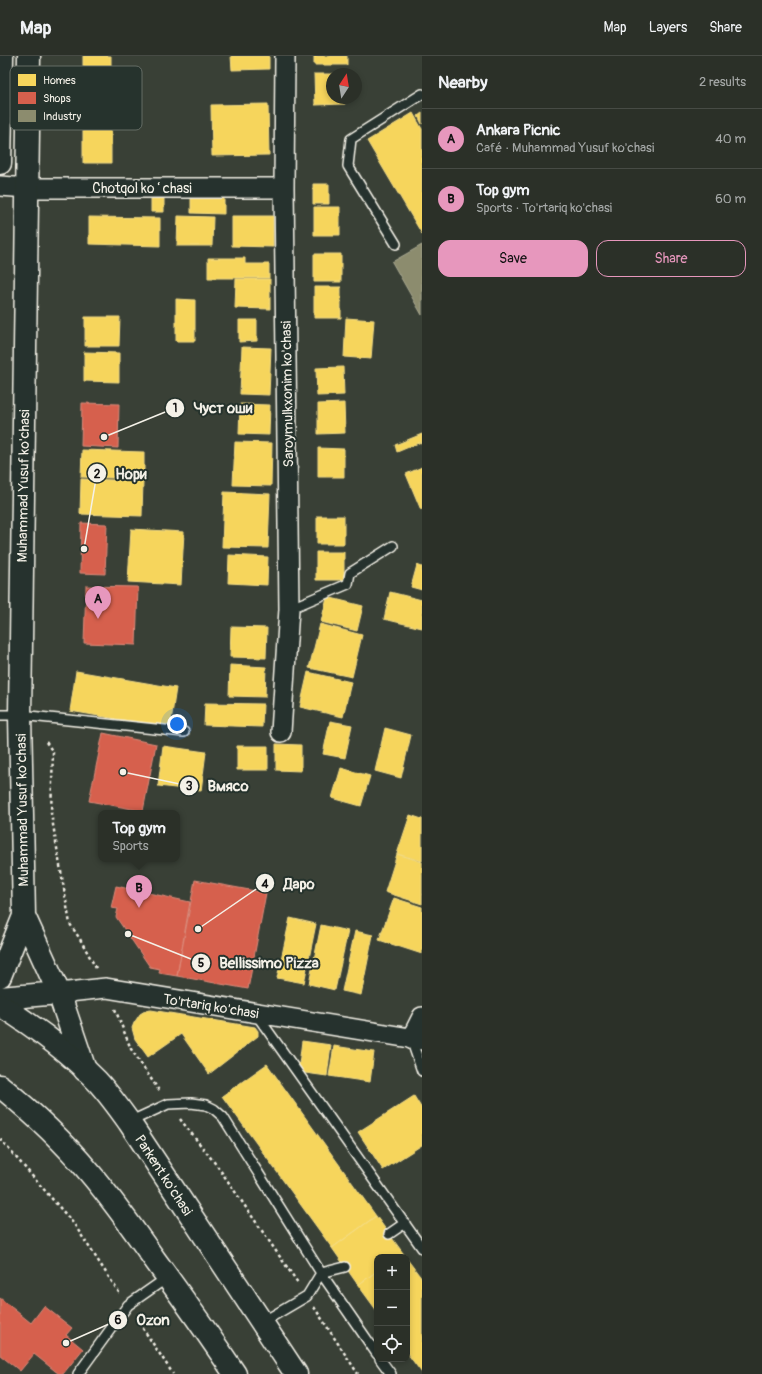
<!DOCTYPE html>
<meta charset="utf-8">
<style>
:root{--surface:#2b3028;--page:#373c34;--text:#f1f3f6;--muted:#a6a9a8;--line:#474b45;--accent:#e797bd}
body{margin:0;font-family:Pangolin,sans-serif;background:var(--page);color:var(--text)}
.controls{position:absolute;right:12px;bottom:12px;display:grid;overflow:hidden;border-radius:8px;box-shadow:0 2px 6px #0003}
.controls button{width:36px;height:36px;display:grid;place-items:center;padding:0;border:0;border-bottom:1px solid var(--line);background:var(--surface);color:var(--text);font:20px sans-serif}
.compass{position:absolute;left:326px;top:12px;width:36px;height:36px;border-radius:50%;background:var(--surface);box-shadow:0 2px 6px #0003;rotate:12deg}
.you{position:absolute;left:177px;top:668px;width:14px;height:14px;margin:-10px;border:3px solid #fff;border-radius:50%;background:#1a73e8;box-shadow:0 0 0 6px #1a73e833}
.badge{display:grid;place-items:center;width:26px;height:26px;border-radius:50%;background:var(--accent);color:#111;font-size:13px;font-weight:700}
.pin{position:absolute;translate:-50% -33px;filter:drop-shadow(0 1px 2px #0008)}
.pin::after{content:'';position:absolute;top:21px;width:14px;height:12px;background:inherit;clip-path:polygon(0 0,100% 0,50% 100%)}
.popup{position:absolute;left:98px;top:754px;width:82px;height:52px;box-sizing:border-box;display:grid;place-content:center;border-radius:8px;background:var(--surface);filter:drop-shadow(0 1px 3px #0005);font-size:13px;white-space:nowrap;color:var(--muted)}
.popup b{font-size:15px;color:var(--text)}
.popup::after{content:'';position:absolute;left:50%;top:100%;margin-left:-8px;border:8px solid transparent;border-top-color:var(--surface)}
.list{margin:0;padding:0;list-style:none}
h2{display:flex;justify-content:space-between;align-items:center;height:52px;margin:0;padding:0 16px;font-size:17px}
h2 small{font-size:13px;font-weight:400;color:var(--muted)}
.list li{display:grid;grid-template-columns:26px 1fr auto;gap:12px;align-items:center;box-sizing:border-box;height:60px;padding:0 16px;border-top:1px solid var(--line)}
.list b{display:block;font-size:15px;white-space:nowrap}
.list p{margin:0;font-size:13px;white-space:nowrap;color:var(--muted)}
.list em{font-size:13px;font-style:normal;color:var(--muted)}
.actions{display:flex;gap:8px;padding:12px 16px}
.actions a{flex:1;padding:9px 0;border:1px solid var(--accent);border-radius:12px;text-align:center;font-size:14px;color:var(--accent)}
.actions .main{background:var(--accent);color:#111}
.icon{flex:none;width:22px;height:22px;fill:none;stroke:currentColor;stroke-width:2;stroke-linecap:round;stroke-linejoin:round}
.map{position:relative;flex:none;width:422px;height:1318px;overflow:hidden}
header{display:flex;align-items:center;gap:24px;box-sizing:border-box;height:56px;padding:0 20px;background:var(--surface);border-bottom:1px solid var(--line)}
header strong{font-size:19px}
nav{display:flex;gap:22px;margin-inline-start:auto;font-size:14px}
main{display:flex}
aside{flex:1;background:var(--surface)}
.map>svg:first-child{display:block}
.homes{fill:#f6d55c;stroke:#f5dd86}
.shops{fill:#d6604d;stroke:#df8c7c}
.industry{fill:#8c8c6e;stroke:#abaa93}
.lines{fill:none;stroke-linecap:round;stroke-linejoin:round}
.lane-casing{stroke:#f4f1e8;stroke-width:12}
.street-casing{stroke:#f4f1e8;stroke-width:22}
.secondary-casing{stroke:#f4f1e8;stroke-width:25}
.primary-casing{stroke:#f4f1e8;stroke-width:25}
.path{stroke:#f4f1e8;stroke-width:2.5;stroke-dasharray:3 3;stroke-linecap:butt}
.lane{stroke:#26332d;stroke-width:9}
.street{stroke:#26332d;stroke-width:19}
.secondary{stroke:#26332d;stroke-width:22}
.primary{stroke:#26332d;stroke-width:22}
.labels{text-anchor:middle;stroke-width:4;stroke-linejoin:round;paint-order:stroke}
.street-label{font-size:14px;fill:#f4f1e8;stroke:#26332d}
.key{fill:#26332d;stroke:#646c65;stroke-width:1}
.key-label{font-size:11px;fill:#f4f1e8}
.leader{fill:none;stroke:#f4f1e8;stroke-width:1.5}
.callout-dot{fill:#f4f1e8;stroke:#26332d;stroke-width:1.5}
.mark-label{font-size:12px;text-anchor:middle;font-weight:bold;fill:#111}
.callout-label{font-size:15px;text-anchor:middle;font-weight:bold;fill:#f4f1e8;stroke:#26332d;stroke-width:4;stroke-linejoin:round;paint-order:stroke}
</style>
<header>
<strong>Map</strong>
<nav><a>Map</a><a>Layers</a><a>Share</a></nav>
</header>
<main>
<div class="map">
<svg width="422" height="1318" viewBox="0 0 422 1318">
<rect width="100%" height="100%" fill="#394036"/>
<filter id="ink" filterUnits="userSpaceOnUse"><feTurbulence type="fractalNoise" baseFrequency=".025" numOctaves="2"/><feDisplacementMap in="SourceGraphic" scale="8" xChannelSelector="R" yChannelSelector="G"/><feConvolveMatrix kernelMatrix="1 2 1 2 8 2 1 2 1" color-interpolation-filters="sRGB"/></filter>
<g filter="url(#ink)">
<path class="homes" d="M83 0H111V11H83Z
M231 0H269V13L232 14Z
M314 0H347V9H314Z
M111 12V50H83V13Z
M314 18H344H332V42H344L345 48 315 49Z
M268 48 269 99 212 100 211 49Z
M413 57 422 73V178L367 85Z
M422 57V68L418 60Z
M111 69V107H83V70Z
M313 128H329V148H313Z
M151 140 164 141V156H151Z
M191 141 224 142V158L191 157Z
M314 151H340V179H314Z
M178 160 213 161 212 190H177Z
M232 160H273V191L232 190Z
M89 161 160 162V190L89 188Z
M314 198H341V226H314Z
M208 202H245V208H269V222H208Z
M236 223H270V253L235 252Z
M314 231H341V262H314Z
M176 243 195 244V285H176Z
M85 261H120L119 290H85Z
M346 262 374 264 371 303 344 301Z
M239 264H257V285L239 286Z
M242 291 271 292 269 339 240 338Z
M84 296 119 297V326L84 325Z
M343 311 344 339 317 340 316 312Z
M344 347 345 377 318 378V348Z
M240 348 270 349 269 379 239 378Z
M422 378V388L421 386 397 396 395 389Z
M235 386 272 387 271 430 233 429Z
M318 392 344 393V421H318Z
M82 394 144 396V423L81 421Z
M422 411V453L421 454 406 418Z
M81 423 143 425 142 460 80 458Z
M224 436 270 438 268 492 222 491Z
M317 460H344V488H317Z
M131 473 184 476 181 529 128 526Z
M316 496H344V524H316Z
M229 499 268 501 267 529 228 527Z
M417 509 422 511V534L411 531Z
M390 536 422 544V572L384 563Z
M327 541 363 550 357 575 321 566Z
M320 568 362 579 352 621 309 612Z
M231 571 267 572 266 602 230 601Z
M230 609 266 611 265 641 229 640Z
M76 615 176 632 170 672 70 655Z
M308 616 351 626 343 661 300 651Z
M205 647 263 648 262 671 204 669Z
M330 665 352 669 345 702 323 698Z
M385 672 411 679 401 722 375 715Z
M276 688 301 689V715L276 714Z
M163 690 206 696 201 735 158 730Z
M237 690H268V714H237Z
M341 712 370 720 361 750 332 742Z
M410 759 422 763V805L397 798Z
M397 798 422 806V848L385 836Z
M394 842 422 851V898L379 884Z
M290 862 316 868 304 927 277 922Z
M321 869 348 875 335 934 309 928Z
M355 875 373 879 361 939 342 935Z
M151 954 255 971 258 975V980L209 1018 181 978 148 1001 135 983 132 972 134 967 140 958 145 955Z
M302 985 331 989 327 1020 298 1016Z
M334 990 374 996 370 1026 329 1020Z
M267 1008 376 1160 332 1192 222 1040Z
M414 1040 422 1053V1089L383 1114 358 1076Z
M376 1160 403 1197 396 1201H377V1215L358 1229 332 1192Z
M403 1197 406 1201H396Z
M407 1203 422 1223V1317L407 1297Z
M377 1215V1255L358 1229Z"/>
<path class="shops" d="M82 347 119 348 118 392 81 390Z
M81 467 107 468 105 518 80 517Z
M86 530 138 531 136 589 84 587Z
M103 677 156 688 143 755 89 745Z
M195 824 266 837 248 933 177 920Z
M116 830 190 846 177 920 159 917 160 913 150 911 116 861 118 853 111 852Z
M0 1242 31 1267 44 1250 72 1272 66 1279 83 1293 63 1318H59L34 1298 20 1315 0 1299Z"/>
<path class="industry" d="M422 189V259L392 206Z"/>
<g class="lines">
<g class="lane-casing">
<path id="lane" d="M396 188 348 110 351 83 422 38
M289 553 348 528 350 517 393 490
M0 659H20L184 676
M256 958 422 1192
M411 983 422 1015
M129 1066 168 1048 191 1047 206 1049 214 1053 223 1061 321 1217 377 1298
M389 1178 405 1167
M261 1267 307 1240 321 1217 345 1211
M380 1303 391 1318
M78 1318 128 1249 168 1221"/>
</g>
<g class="street-casing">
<path id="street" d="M0 130 28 132H284
M281 676 289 553 284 132 285 0
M59 937 106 932 422 984
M411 983 422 961"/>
</g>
<g class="secondary-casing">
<path id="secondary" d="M0 107 2 0
M24 860 59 937 85 1014
M0 920 24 860 20 659 29 0
M0 942 59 937"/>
</g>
<g class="primary-casing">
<path id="primary" d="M0 949C35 971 68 995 97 1025 109 1038 119 1052 129 1066L296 1318
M0 1030C32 1056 63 1085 89 1116 113 1144 134 1174 155 1204 182 1241 209 1279 235 1318"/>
</g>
<path class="path" d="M46 686 53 696 51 757 70 868 80 883 97 914
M115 953 131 993 160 1036
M180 1063 218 1111 298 1227
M0 1083 74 1168 120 1238
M314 1251 358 1318
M136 1262 173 1318"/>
<use href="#lane" class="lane"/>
<use href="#street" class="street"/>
<use href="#secondary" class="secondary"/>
<use href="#primary" class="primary"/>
</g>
</g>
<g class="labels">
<g class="street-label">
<text x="142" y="137">Chotqol koʻchasi</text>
<text transform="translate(287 338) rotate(-91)" y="5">Saroymulkxonim ko'chasi</text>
<text transform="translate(23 430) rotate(-89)" y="5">Muhammad Yusuf ko'chasi</text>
<text transform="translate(22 754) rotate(-91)" y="5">Muhammad Yusuf ko'chasi</text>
<text transform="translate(211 950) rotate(9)" y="5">To'rtariq ko'chasi</text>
<text transform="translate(164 1119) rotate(57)" y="5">Parkent ko'chasi</text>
</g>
</g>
<rect x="10" y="10" width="132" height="64" rx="6" class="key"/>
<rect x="18" y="18" width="18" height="12" fill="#f6d55c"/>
<rect x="18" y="36" width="18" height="12" fill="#d6604d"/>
<rect x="18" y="54" width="18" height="12" fill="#8c8c6e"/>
<g class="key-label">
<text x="43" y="28">Homes</text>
<text x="43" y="46">Shops</text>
<text x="43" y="64">Industry</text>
</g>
<path class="leader" d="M104 381L175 352M84 493L97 417M123 716L189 730M198 873L265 827M128 878L201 907M66 1287L118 1264"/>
<g class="callout-dot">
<circle cx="104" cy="381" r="4"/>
<circle cx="84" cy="493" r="4"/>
<circle cx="123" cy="716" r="4"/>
<circle cx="198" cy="873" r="4"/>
<circle cx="128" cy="878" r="4"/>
<circle cx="66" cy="1287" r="4"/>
<circle cx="175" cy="352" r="10"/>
<circle cx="97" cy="417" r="10"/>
<circle cx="189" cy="730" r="10"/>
<circle cx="265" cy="827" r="10"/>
<circle cx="201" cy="907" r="10"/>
<circle cx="118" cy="1264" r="10"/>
</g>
<g class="mark-label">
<text x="175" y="356">1</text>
<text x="97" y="422">2</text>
<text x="189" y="734">3</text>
<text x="265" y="832">4</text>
<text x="201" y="911">5</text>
<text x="118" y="1268">6</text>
</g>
<g class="callout-label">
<text x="223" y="357">Чуст оши</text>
<text x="131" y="423">Нори</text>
<text x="228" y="735">Вмясо</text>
<text x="299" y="833">Даро</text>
<text x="269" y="912">Bellissimo Pizza</text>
<text x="153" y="1269">Ozon</text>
</g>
</svg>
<div class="controls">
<button>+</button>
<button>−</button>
<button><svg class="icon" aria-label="locate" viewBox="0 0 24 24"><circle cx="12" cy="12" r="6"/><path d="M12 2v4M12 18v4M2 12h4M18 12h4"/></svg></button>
</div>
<svg class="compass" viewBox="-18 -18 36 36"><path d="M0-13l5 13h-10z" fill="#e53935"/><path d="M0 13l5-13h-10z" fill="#a6a9a8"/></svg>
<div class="you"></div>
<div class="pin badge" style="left:98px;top:563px">A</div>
<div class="pin badge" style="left:139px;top:852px">B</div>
<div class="popup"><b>Top gym</b>Sports</div>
</div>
<aside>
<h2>Nearby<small>2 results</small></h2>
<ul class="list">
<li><span class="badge">A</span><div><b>Ankara Picnic</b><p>Café · Muhammad Yusuf ko'chasi</p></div><em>40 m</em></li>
<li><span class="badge">B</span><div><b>Top gym</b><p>Sports · To'rtariq ko'chasi</p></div><em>60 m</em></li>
</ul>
<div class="actions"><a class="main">Save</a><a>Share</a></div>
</aside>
</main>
